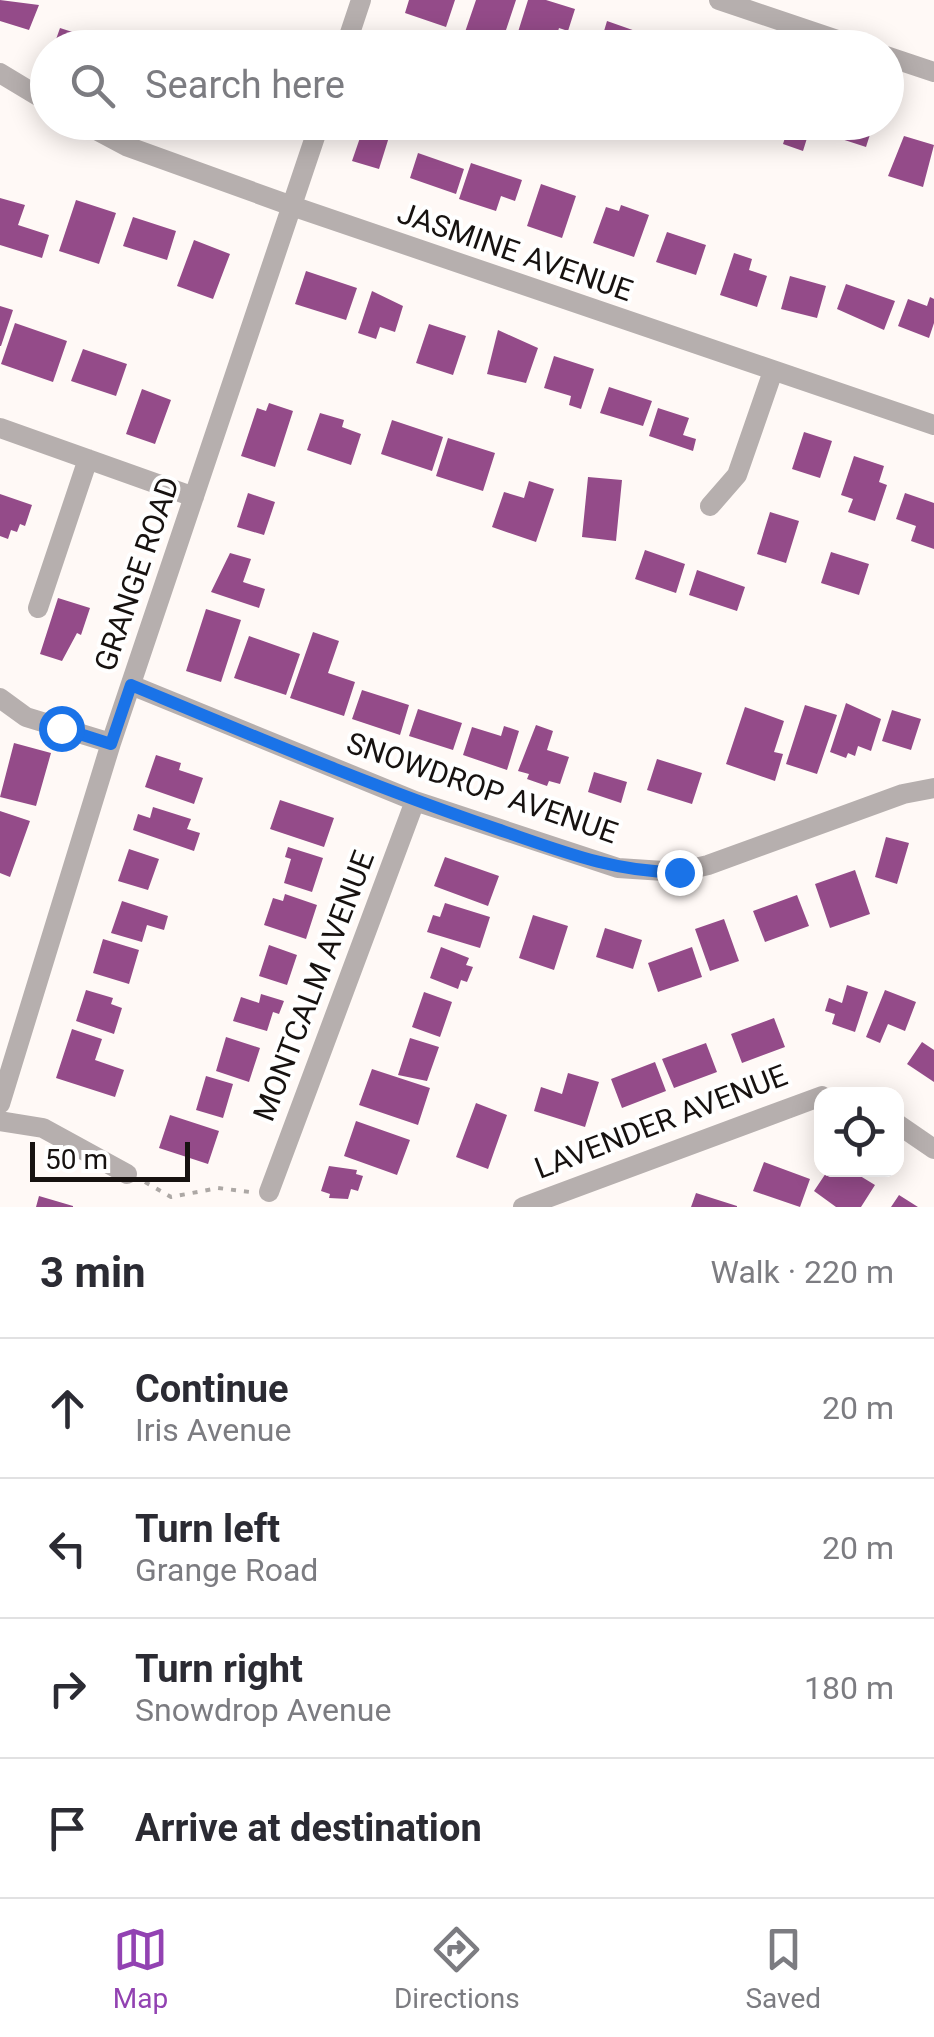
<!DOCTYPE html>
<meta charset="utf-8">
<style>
:root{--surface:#fff;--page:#f7f7f7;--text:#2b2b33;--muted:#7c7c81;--line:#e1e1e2;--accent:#9242b2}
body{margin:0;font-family:Roboto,sans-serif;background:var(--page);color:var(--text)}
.controls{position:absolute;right:30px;bottom:30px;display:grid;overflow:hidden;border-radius:20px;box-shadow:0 5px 25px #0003}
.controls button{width:90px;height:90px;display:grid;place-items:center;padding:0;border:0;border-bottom:2px solid var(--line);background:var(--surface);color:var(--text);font:50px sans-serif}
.scale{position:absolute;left:30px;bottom:25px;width:160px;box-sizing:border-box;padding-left:10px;border:5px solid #171210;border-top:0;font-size:28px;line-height:35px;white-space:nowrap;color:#171210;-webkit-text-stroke:8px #fff;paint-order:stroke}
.stop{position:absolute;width:30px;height:30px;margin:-22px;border:8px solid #1a73e8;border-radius:50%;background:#fff}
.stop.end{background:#1a73e8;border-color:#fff;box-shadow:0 2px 10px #0008}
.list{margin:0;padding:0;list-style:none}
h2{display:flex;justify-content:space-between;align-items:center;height:130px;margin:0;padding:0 40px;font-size:42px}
h2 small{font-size:32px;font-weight:400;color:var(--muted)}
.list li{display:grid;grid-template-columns:65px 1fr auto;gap:30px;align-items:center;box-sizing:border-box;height:140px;padding:0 40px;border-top:2px solid var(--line)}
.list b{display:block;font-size:38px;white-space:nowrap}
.list p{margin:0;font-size:32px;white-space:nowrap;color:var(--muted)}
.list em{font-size:32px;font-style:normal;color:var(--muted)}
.icon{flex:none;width:55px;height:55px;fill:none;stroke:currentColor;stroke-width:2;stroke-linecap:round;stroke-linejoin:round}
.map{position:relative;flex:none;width:934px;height:1207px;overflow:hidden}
.search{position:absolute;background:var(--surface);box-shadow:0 5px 25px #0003;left:30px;right:30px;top:30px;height:110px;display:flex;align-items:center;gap:25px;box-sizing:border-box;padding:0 35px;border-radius:55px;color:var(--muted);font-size:38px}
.sheet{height:690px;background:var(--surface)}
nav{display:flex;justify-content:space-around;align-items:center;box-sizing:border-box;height:140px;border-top:2px solid var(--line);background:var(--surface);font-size:28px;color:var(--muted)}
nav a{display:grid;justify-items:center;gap:5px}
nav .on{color:var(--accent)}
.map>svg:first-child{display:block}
.building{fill:#944b89}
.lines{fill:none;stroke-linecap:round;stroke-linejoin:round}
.path{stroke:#ada8a5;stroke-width:4;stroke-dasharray:5 8;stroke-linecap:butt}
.minor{stroke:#b6afae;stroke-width:20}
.route{stroke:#1a73e8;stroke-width:12}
.labels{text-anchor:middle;stroke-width:8;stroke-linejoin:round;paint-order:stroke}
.street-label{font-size:30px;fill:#171210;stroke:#fff}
</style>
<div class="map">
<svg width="934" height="1207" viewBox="0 0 934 1207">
<rect width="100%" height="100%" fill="#fff9f6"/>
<path class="building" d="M0 0 39 5 29 30 0 21Z
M409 0H455L446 27 405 13Z
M476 0H516L500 48 464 35Z
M528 0H546L575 9 568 31 559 28 553 48 531 46 534 37 518 32Z
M607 21 644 34 639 48H599Z
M60 28 94 39 91 48H53Z
M649 36 682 47V48H645Z
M790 122H812L803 151 783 144Z
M826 122H874L866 147 823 133Z
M363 129 389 137 379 169 352 161Z
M904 136 934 145 923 187 888 176Z
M418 153 464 169 456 194 410 178Z
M471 163 522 180 515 201 501 196 496 211 459 199Z
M541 184 576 196 562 238 527 226Z
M0 198 25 205 18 225 49 235 42 258 0 245Z
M76 200 116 213 99 264 59 251Z
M621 205 649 215 634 257 593 243 606 207 619 211Z
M133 217 176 231 167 260 123 246Z
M667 232 706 245 696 275 656 262Z
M194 240 230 254 213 299 177 286Z
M734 253 752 259 749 270 767 276 757 307 720 295Z
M306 271 357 288 346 320 295 304Z
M790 276 826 286 817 318 781 309Z
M846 284 895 301 884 330 837 309Z
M372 291 403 306 395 332 380 327 376 339 358 333Z
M930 297 934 299V323L929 338 898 326 908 299 927 306Z
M0 306 13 310 1 346H0Z
M15 323 67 341 53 382 1 364Z
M429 324 466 336 453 375 416 363Z
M498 330 538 348 526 383 487 374Z
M83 349 127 364 116 396 71 381Z
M554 356 594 369 581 409 569 405 571 396 544 388Z
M609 387 652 401 643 426 600 413Z
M142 389 171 400 155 444 126 434Z
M269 403 293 411 275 467 241 456 257 408 266 411Z
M658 408 689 418 683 435 696 439 693 451 649 436Z
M320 413 344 420 342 427 361 434 351 465 307 450Z
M392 420 443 437 432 471 381 454Z
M804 432 832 441 820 478 792 469Z
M448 438 495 453 483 491 436 476Z
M854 456 884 466 879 482 887 485 875 521 848 512 853 499 841 495Z
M588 477 622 480 616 541 582 537Z
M529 481 554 489 536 542 492 527 504 492 524 498Z
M248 493 275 502 264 535 237 527Z
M905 493 934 503V549L911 541 916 526 896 519Z
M0 494 32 505 25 526 20 524 17 532 11 530 8 539 0 536Z
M770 512 799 521 786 563 757 554Z
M645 550 685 564 676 593 635 579Z
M831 552 869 564 859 595 821 583Z
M230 553 251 559 243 582 265 589 259 608 211 592Z
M697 570 745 587 737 611 689 595Z
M58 598 90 608 81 635 77 633 62 661 40 654Z
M206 609 241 620 221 682 186 671Z
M313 632 339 641 328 673 355 682 344 716 290 698Z
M249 636 300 654 286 695 234 678Z
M362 690 409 705 400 735 352 719Z
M846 703 881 719 871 751 858 746 855 756 848 753 846 758 830 752Z
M805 705 837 715 817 774 786 764Z
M745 707 784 721 774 752 783 754 775 781 726 764Z
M418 709 462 723 453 750 409 736Z
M892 710 921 719 911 750 882 741Z
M536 725 553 731 547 750 569 757 560 784 549 781 547 786 527 779 529 774 518 771Z
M504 726 519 731 507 770 463 755 472 727 501 736Z
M14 743 51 753 36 806 0 797Z
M156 755 181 763 179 770 203 778 194 804 145 787Z
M657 759 702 773 692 804 647 790Z
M594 772 627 782 621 803 588 792Z
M280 800 334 818 324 847 270 829Z
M153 807 191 819 187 829 200 833 194 851 133 830 138 814 150 818Z
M0 811 30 821 10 877 0 873Z
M886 837 909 843 897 884 875 877Z
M288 847 323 858 312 892 284 883 291 859 285 857Z
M129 849 159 859 148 890 118 881Z
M445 857 499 876 488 906 434 886Z
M855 870 870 914 830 928 815 884Z
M285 894 317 905 306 939 264 925 273 898 283 901Z
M797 895 809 926 765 942 753 911Z
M122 901 168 916 164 930 147 925 142 942 111 933Z
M445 903 490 917 480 948 427 932 433 915 440 917Z
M533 915 568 926 554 970 519 958Z
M724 919 739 961 710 971 695 929Z
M605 928 642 940 633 969 596 957Z
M103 939 139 950 129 984 93 973Z
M269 945 297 955 287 985 259 976Z
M441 947 469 958 466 965 473 967 467 982 461 980 458 989 430 978Z
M692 947 702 977 658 992 648 963Z
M847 985 868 992 855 1032 832 1024 835 1014 825 1011 829 998 842 1003Z
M86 990 113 998 111 1004 122 1008 114 1034 76 1021Z
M885 990 916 1002 905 1031 888 1024 880 1043 866 1037Z
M424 992 452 1002 440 1037 412 1027Z
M261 994 284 1001 279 1014 273 1012 267 1031 233 1021 241 997 259 1003Z
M774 1018 785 1047 742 1063 731 1034Z
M72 1029 102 1039 95 1060 124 1070 115 1097 56 1078Z
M226 1037 260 1048 249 1082 216 1071Z
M410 1038 439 1047 427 1081 398 1075Z
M922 1042 934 1050V1082L907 1064Z
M706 1043 717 1072 674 1088 662 1059Z
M655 1062 666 1091 622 1108 611 1079Z
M372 1069 430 1088 418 1125 359 1105Z
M568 1073 599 1082 585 1127 534 1111 541 1087 562 1094Z
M206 1076 233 1084 223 1118 196 1110Z
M476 1103 507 1115 488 1169 456 1157Z
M170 1115 219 1131 208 1164 159 1148Z
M356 1121 410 1140 397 1175 344 1156Z
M764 1162 810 1179 800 1207 753 1191Z
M329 1166 357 1170 356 1174 363 1176 358 1191 351 1189 348 1199 329 1198 330 1194 321 1191Z
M828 1170 849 1175 852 1171 875 1185 861 1207H836L814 1191Z
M696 1193 737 1206V1207H691Z
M899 1195 918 1207H891Z
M39 1196 73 1206V1207H36Z"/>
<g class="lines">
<path class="path" d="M145 1182 171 1197 218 1188 250 1192"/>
<path class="minor" d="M719 0 861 48
M345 48 361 0
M886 56 934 72
M0 73 48 102
M81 122 126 146 292 206 934 425
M0 428 194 497
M710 506 737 475 772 374
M38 608 88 459
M131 685 415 801 618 868 679 872 708 865 903 794 934 788
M0 698 26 717 111 743
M0 1104 111 743 320 122
M0 1121 43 1128 127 1174
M896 1123 934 1149
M269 1192 415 801
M523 1207 822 1096"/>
</g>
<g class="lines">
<path class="route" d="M61 728 111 744 131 685C251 735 371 786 494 828 556 849 614 873 679 872"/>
</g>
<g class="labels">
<g class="street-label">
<text transform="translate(515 252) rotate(19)" y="10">JASMINE AVENUE</text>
<text transform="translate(137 574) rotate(-71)" y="10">GRANGE ROAD</text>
<text transform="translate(482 788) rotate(19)" y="10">SNOWDROP AVENUE</text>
<text transform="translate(314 986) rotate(-69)" y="10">MONTCALM AVENUE</text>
<text transform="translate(661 1122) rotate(-21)" y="10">LAVENDER AVENUE</text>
</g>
</g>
</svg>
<div class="controls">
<button><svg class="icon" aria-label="locate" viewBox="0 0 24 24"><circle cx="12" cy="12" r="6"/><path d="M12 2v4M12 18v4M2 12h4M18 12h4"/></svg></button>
</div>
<div class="scale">50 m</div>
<div class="stop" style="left:61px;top:728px"></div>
<div class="stop end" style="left:679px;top:872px"></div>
<div class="search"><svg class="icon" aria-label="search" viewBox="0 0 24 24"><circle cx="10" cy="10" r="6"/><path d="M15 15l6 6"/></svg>Search here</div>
</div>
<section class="sheet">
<h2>3 min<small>Walk · 220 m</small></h2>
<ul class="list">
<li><svg class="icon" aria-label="ahead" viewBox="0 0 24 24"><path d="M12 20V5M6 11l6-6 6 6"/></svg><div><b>Continue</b><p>Iris Avenue</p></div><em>20 m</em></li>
<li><svg class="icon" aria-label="left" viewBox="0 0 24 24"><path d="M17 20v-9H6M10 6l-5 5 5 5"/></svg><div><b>Turn left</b><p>Grange Road</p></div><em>20 m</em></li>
<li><svg class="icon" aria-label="right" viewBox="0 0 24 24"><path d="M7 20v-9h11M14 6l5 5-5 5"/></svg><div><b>Turn right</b><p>Snowdrop Avenue</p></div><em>180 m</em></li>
<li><svg class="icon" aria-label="arrive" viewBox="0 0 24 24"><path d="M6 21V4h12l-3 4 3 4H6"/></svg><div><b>Arrive at destination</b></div></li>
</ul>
</section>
<nav>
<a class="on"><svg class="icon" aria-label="map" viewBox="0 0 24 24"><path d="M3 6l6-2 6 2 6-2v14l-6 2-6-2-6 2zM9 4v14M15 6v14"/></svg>Map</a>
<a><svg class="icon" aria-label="directions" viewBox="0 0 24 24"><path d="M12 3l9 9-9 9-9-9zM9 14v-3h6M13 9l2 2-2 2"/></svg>Directions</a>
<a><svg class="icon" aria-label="saved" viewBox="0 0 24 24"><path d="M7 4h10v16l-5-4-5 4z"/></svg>Saved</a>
</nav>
